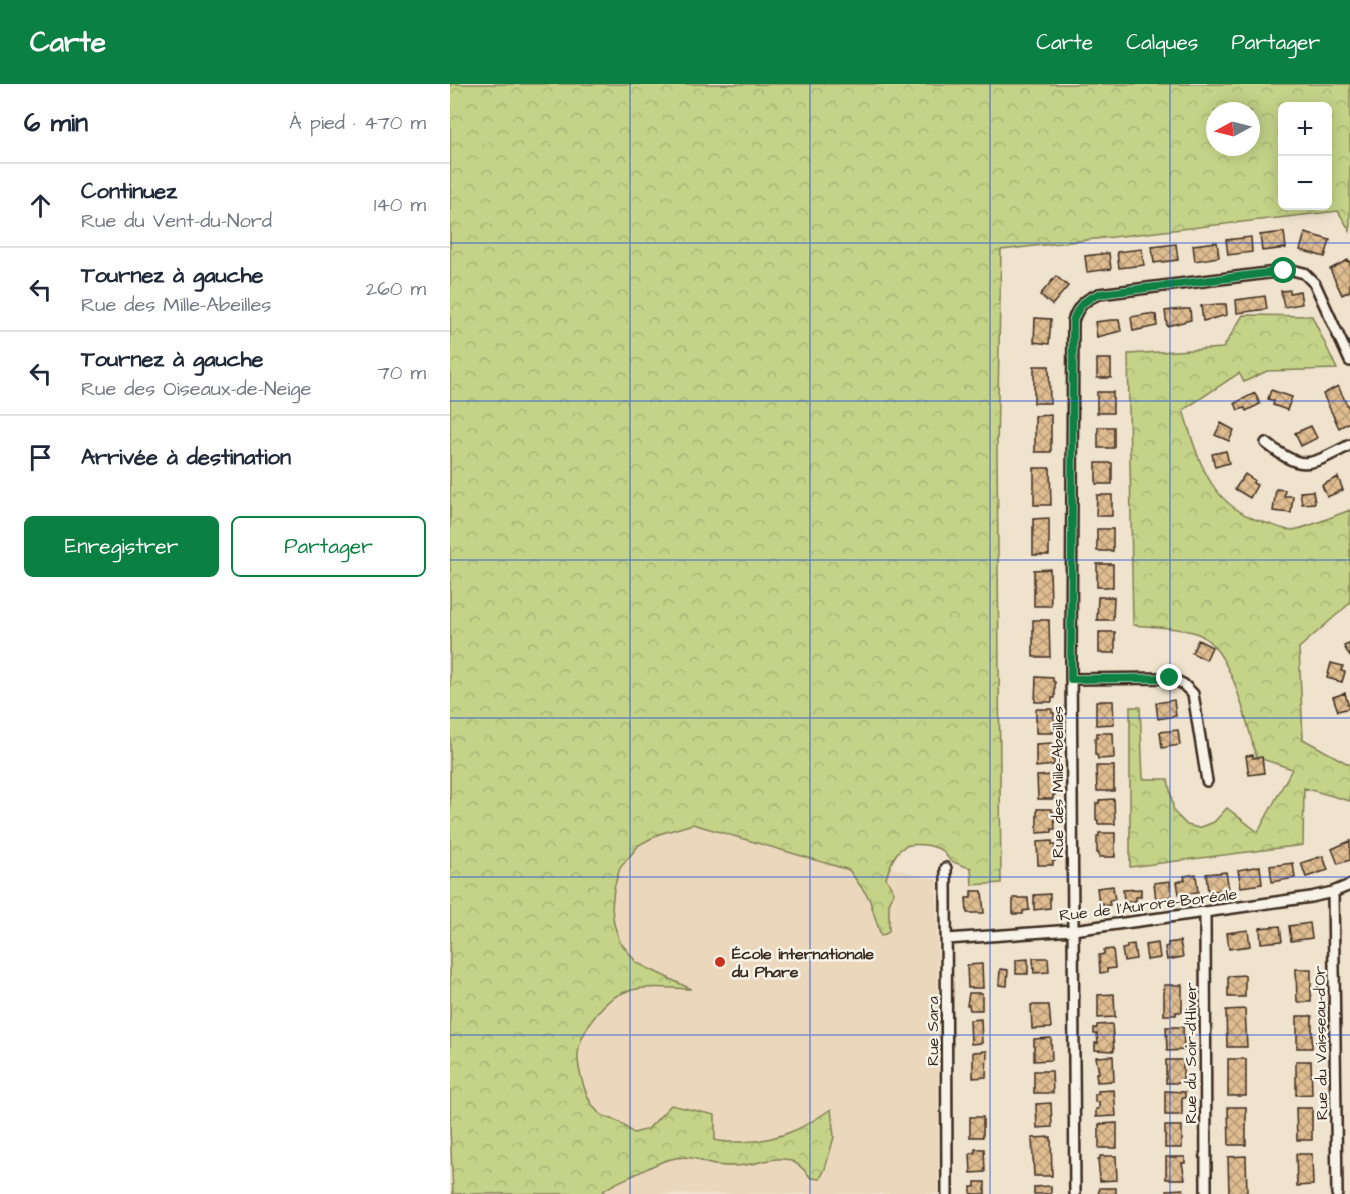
<!DOCTYPE html>
<html lang="fr">
<meta charset="utf-8">
<style>
:root{--surface:#fff;--page:#f2f2f3;--text:#1f2937;--muted:#747a83;--line:#e0e1e3;--accent:#0b8043}
body{margin:0;font-family:"Architects Daughter",sans-serif;background:var(--page);color:var(--text)}
.controls{position:absolute;right:18px;top:18px;display:grid;overflow:hidden;border-radius:9px;box-shadow:0 3px 15px #0003}
.controls button{width:54px;height:54px;display:grid;place-items:center;padding:0;border:0;border-bottom:2px solid var(--line);background:var(--surface);color:var(--text);font:30px sans-serif}
.compass{position:absolute;left:756px;top:18px;width:54px;height:54px;border-radius:50%;background:var(--surface);box-shadow:0 3px 15px #0003;rotate:263deg}
.stop{position:absolute;width:18px;height:18px;margin:-14px;border:4px solid #0b8043;border-radius:50%;background:#fff}
.stop.end{background:#0b8043;border-color:#fff;box-shadow:0 2px 6px #0008}
.list{margin:0;padding:0;list-style:none}
h2{display:flex;justify-content:space-between;align-items:center;height:78px;margin:0;padding:0 24px;font-size:26px}
h2 small{font-size:20px;font-weight:400;color:var(--muted)}
.list li{display:grid;grid-template-columns:39px 1fr auto;gap:18px;align-items:center;box-sizing:border-box;height:84px;padding:0 24px;border-top:2px solid var(--line)}
.list b{display:block;font-size:22px;white-space:nowrap}
.list p{margin:0;font-size:20px;white-space:nowrap;color:var(--muted)}
.list em{font-size:20px;font-style:normal;color:var(--muted)}
.actions{display:flex;gap:12px;padding:18px 24px}
.actions a{flex:1;padding:14px 0;border:2px solid var(--accent);border-radius:9px;text-align:center;font-size:21px;color:var(--accent)}
.actions .main{background:var(--accent);color:#fff}
.icon{flex:none;width:33px;height:33px;fill:none;stroke:currentColor;stroke-width:2;stroke-linecap:round;stroke-linejoin:round}
.map{position:relative;flex:none;width:900px;height:1110px;overflow:hidden}
header{display:flex;align-items:center;gap:36px;box-sizing:border-box;height:84px;padding:0 30px;background:var(--accent);color:#fff}
header strong{font-size:28px}
nav{display:flex;gap:33px;margin-inline-start:auto;font-size:21px}
main{display:flex}
aside{flex:1;background:var(--surface)}
.map>svg:first-child{display:block}
.built{fill:#ebd8bc}
.forest{fill:url(#forest-crowns);stroke:#807e53;stroke-width:1.5;fill-rule:evenodd}
.building{fill:url(#building-cross-hatch);stroke:#3b2a1e;stroke-width:1.5}
.lines{fill:none;stroke-linecap:round;stroke-linejoin:round}
.street-casing{stroke:#3b2a1e;stroke-width:14}
.street{stroke:#f7f3e8;stroke-width:9}
.route{stroke:#0b8043;stroke-width:8}
.grid{fill:none;stroke:#1d4ed8;stroke-width:1.5;stroke-opacity:0.55}
.poi-dot{fill:#c8321e;stroke:#f7f3e8;stroke-width:2}
.labels{text-anchor:middle;stroke-width:5;stroke-linejoin:round;paint-order:stroke}
.street-label{font-size:16px;fill:#3b2a1e;stroke:#f7f3e8}
.poi-label{font-size:16px;font-weight:bold;fill:#3b2a1e;stroke:#f7f3e8;text-anchor:start}
</style>
<header>
<strong>Carte</strong>
<nav><a>Carte</a><a>Calques</a><a>Partager</a></nav>
</header>
<main>
<aside>
<h2>6 min<small>À pied · 470 m</small></h2>
<ul class="list">
<li><svg class="icon" aria-label="ahead" viewBox="0 0 24 24"><path d="M12 20V5M6 11l6-6 6 6"/></svg><div><b>Continuez</b><p>Rue du Vent-du-Nord</p></div><em>140 m</em></li>
<li><svg class="icon" aria-label="left" viewBox="0 0 24 24"><path d="M17 20v-9H6M10 6l-5 5 5 5"/></svg><div><b>Tournez à gauche</b><p>Rue des Mille-Abeilles</p></div><em>260 m</em></li>
<li><svg class="icon" aria-label="left" viewBox="0 0 24 24"><path d="M17 20v-9H6M10 6l-5 5 5 5"/></svg><div><b>Tournez à gauche</b><p>Rue des Oiseaux-de-Neige</p></div><em>70 m</em></li>
<li><svg class="icon" aria-label="arrive" viewBox="0 0 24 24"><path d="M6 21V4h12l-3 4 3 4H6"/></svg><div><b>Arrivée à destination</b></div></li>
</ul>
<div class="actions"><a class="main">Enregistrer</a><a>Partager</a></div>
</aside>
<div class="map">
<svg width="900" height="1110" viewBox="0 0 900 1110">
<defs>
<pattern id="forest-crowns" width="20" height="18" patternUnits="userSpaceOnUse" patternTransform="scale(1.5)"><rect width="20" height="18" fill="#c4d388"/><path d="M2 6a3 3 0 1 1 6 0M12 15a3 3 0 1 1 6 0" fill="none" stroke="#a9b575"/></pattern>
<pattern id="building-cross-hatch" width="8" height="8" patternUnits="userSpaceOnUse" patternTransform="scale(1.5)"><rect width="8" height="8" fill="#dfbd91"/><path d="M0 0l8 8M0 8l8-8" fill="none" stroke="#b69a76"/></pattern>
</defs>
<rect width="100%" height="100%" fill="#f0e3ce"/>
<filter id="ink" filterUnits="userSpaceOnUse"><feTurbulence type="fractalNoise" baseFrequency=".0167" numOctaves="2"/><feDisplacementMap in="SourceGraphic" scale="12" xChannelSelector="R" yChannelSelector="G"/><feConvolveMatrix kernelMatrix="1 2 1 2 8 2 1 2 1" color-interpolation-filters="sRGB"/></filter>
<g filter="url(#ink)">
<path class="built" d="M163 707 487 796 489 1110H3L0 959Z"/>
<path class="forest" d="M0 0H900V147L888 127 551 166 547 365 551 799 522 801 521 784C513 782 505 780 499 775 497 773 495 769 493 767 484 761 461 757 451 765 443 771 439 785 436 794L444 808 439 820V848L431 852 419 814 399 786 243 740 209 750 189 761 170 784 164 804 162 824 164 840 170 858 187 879 241 905C218 904 189 900 168 911 151 919 129 951 128 970 127 983 135 1011 143 1022 153 1036 157 1031 169 1038 174 1041 178 1046 184 1049L198 1045 221 1021 265 1031V1056C274 1059 284 1058 293 1058 330 1056 352 1045 381 1025L384 1053 375 1085 370 1095 361 1094C335 1059 318 1082 283 1082 276 1082 267 1082 260 1080 254 1079 248 1075 242 1074 222 1070 203 1082 186 1090 172 1097 162 1099 150 1110H3L0 1044ZM832 22H878V122H832ZM765 27H801V63H765Z
M793 231 862 232 887 285 817 287 794 298 789 289 733 326C749 377 759 423 816 439 824 441 835 447 843 446 860 443 883 432 900 426V519L849 564 853 655 900 681V717L854 704 853 761 680 783V623H690L693 695H718L724 728 737 741 749 744 764 738 777 724 808 748 842 685 806 673C797 640 781 558 743 548 724 543 702 543 683 541L678 270 773 264Z"/>
<path class="building" d="M834 148 836 164 812 167 810 151Z
M855 149 880 156 875 173 850 166Z
M801 153 802 168 778 171 776 156Z
M767 158 769 173 745 177 743 161Z
M726 160 728 176 704 179 702 163Z
M692 165 694 181 669 184 667 168Z
M659 169 661 185 637 188 635 172Z
M898 176 900 179V207L892 211 880 185Z
M606 192 618 202 602 221 590 211Z
M840 206V209L850 207 852 220 834 223 831 207Z
M815 212 817 225 787 229 786 216Z
M768 220H776L777 231 753 237 751 222Z
M732 225H740L741 236 717 242 715 227Z
M698 230 706 231 707 242 683 247 681 233Z
M585 234 601 235 599 260 584 258Z
M661 236H669L671 247 647 253 645 238Z
M647 275H661V294H647Z
M584 282H599L600 319H584Z
M888 302 900 327V338L889 344 873 310Z
M821 306 842 313 837 326 823 321 824 317 818 315Z
M647 308H663V329H647Z
M805 309 810 320 796 327 795 324 788 326 785 319Z
M601 331V368H585V332Z
M771 339 784 346 779 357 765 351Z
M861 342 867 354 851 362 845 349Z
M648 343H664V364H648Z
M776 367 779 379 765 383 762 370Z
M646 379H662V400H646Z
M584 384H600L601 421H584Z
M795 390 804 396 803 399 807 401 800 414 785 405Z
M888 393 893 406 877 413 872 401Z
M826 405 835 406 834 412H843L841 429 823 427Z
M863 407 865 419 852 420 850 408Z
M647 411H662V432H646Z
M599 434V471H583V435Z
M647 445H663V467H647Z
M647 480H663V503H647Z
M600 485 601 522H584V486Z
M648 513H664L663 536H647Z
M583 536H599L600 573H583Z
M649 548H665V569H649Z
M748 556 762 563 756 576 742 569Z
M900 559V573L894 562Z
M881 579 893 582 891 587 895 588 892 598 877 594Z
M586 593 603 594V597L605 598V614H602V618H585Z
M895 609 899 624 888 627 883 613Z
M724 616 726 632 708 635 706 619Z
M646 617H663L664 640 646 641Z
M586 625H602V629H604L605 646H603V649H586Z
M728 646 730 661 712 664 710 648Z
M647 649H663L664 674 648 675 647 671H645V654H647Z
M602 659V661H604V665H602V676H604V681L586 683V660Z
M803 671V674L812 673 814 689 799 691 796 672Z
M646 682H664V707H647Z
M602 691 603 695H605V711H603V715H588L587 692Z
M664 715 665 740H648V736H646V719H649V716Z
M587 725H602V728H604L605 745H602V748L587 749Z
M649 749H665V773H649V769H647V752H649Z
M602 757V761H605V777H603V781H588L587 758Z
M900 757V776L888 780 882 765Z
M873 772 878 786 856 793 851 779Z
M843 779 845 794 822 798 820 782Z
M810 782 812 800 791 803 788 786Z
M776 788 779 805 758 808 756 790Z
M746 790 748 809 729 810 727 798 735 796 734 792Z
M720 797 721 812 706 816 704 799Z
M663 802 665 816 659 817 660 821 653 822V819H649L647 804Z
M691 805V813H686V817L674 818 673 806Z
M521 807H532L534 829H517L516 814H521Z
M600 810V824L584 826V811Z
M563 814H578L579 826 573 827V830H563Z
M860 839 862 854 841 857 839 842Z
M830 842 832 857 811 859 810 844Z
M798 846 800 862 779 865 777 849Z
M730 857 733 873 717 876 715 863 718 862V859Z
M708 859 710 874 697 876 695 861Z
M684 860 686 875 674 877 672 865 677 864V861Z
M663 865 665 884 657 885V888L650 889 649 871 654 870V866Z
M583 874H598L599 888 584 889Z
M578 875V890H566V876Z
M532 880 533 904H518L517 881Z
M550 885 558 886 557 902 549 901Z
M846 885H861V918H847Z
M795 891V913H778V892Z
M714 901H732V928H726V931H714Z
M519 909H532V926H520L519 921H517Z
M664 910 665 933 648 934V911Z
M581 921H599L601 944 582 945Z
M795 925 797 963H777L776 926Z
M847 932H862V964H847Z
M531 935 532 959 521 960 520 936Z
M662 940 664 967 645 966V959H648L647 950H644V944H647V941Z
M716 943H733L734 966 717 967Z
M601 954 602 976 584 977V955Z
M537 967 536 993 523 994V968Z
M663 972 664 997 647 998 646 989H649L646 973Z
M778 975H796V1012H778Z
M716 976H733V999H716Z
M846 977H861L862 1010 846 1011Z
M584 987H602L603 1009H584Z
M664 1006 666 1032 646 1033V1025H649V1018H645V1010H648V1007Z
M715 1007 735 1008V1014H732V1031H715Z
M601 1019 602 1043 587 1044 586 1020Z
M778 1023H796V1061H779Z
M846 1024H862V1056H847Z
M520 1033H533V1053H520Z
M667 1039V1064H649V1040Z
M715 1042H732V1064H715Z
M601 1053 602 1092H584L582 1054Z
M525 1065H534L535 1088 521 1089 520 1070 525 1069Z
M846 1070H862L863 1101 847 1102Z
M650 1072H666L667 1096 650 1097 648 1075H650Z
M796 1072 797 1109 779 1110 778 1073Z
M716 1073H735V1079H732L735 1095H716Z
M525 1098H535V1110H521V1103H525Z
M601 1102V1110H584V1103Z
M650 1104H666V1110H648Z
M733 1105 734 1109 736 1110H717V1106Z"/>
<g class="lines">
<g class="street-casing">
<path id="street" d="M816 359C854 389 859 381 900 361
M621 595 720 594 733 600 743 610 757 697
M496 784 497 1110
M883 808 887 1110
M755 828 756 1110
M497 855 623 846 755 828 861 813 883 808 900 801
M625 1110 621 577 623 237C628 222 634 216 649 210L842 186 854 189 865 200 900 277"/>
</g>
<use href="#street" class="street"/>
</g>
</g>
<g class="lines" filter="url(#ink)">
<path class="route" d="M720 594 621 595 623 237C628 222 634 216 649 210L834 187"/>
</g>
<path class="grid" d="M180 0V1110M360 0V1110M540 0V1110M720 0V1110M0 159H900M0 317H900M0 476H900M0 634H900M0 793H900M0 951H900"/>
<circle class="poi-dot" cx="270" cy="878" r="6"/>
<g class="labels">
<g class="street-label">
<text transform="translate(607 698) rotate(-90)" y="6">Rue des Mille-Abeilles</text>
<text transform="translate(698 820) rotate(-7)" y="6">Rue de l'Aurore-Boréale</text>
<text transform="translate(482 947) rotate(-90)" y="6">Rue Sara</text>
<text transform="translate(870 959) rotate(-91)" y="6">Rue du Vaisseau-d'Or</text>
<text transform="translate(740 969) rotate(-90)" y="6">Rue du Soir-d'Hiver</text>
</g>
<g class="poi-label">
<text x="282" y="875">École internationale<tspan x="282" dy="18">du Phare</tspan></text>
</g>
</g>
</svg>
<div class="controls">
<button>+</button>
<button>−</button>
</div>
<svg class="compass" viewBox="-18 -18 36 36"><path d="M0-13l5 13h-10z" fill="#e53935"/><path d="M0 13l5-13h-10z" fill="#747a83"/></svg>
<div class="stop" style="left:834px;top:187px"></div>
<div class="stop end" style="left:720px;top:594px"></div>
</div>
</main>
